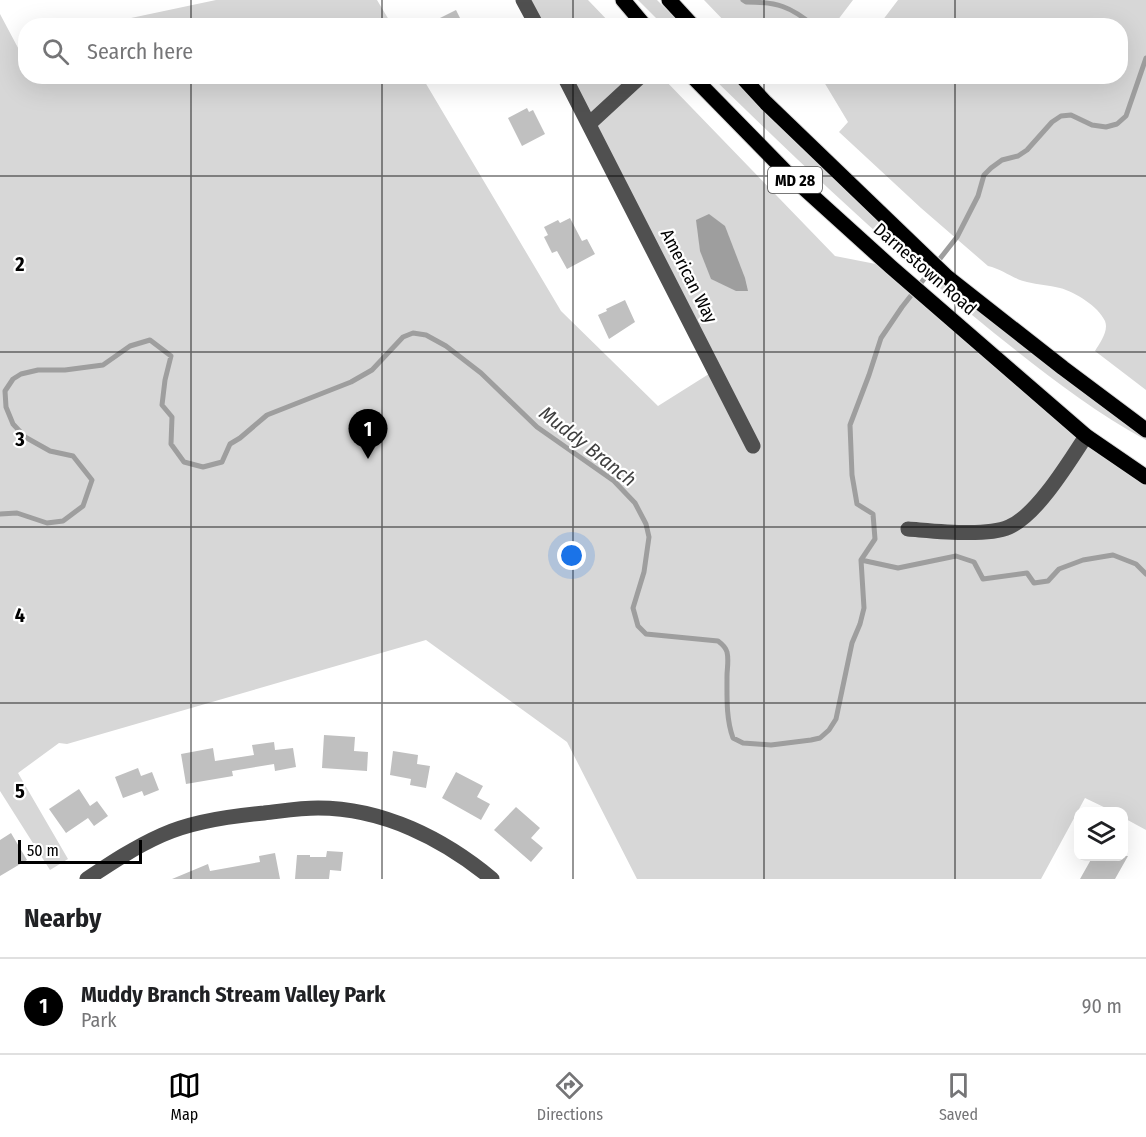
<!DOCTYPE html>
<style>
:root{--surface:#fff;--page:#f6f6f6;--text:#202124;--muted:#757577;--line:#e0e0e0;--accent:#000}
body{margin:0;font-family:"Fira Sans Condensed",sans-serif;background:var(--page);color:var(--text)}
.controls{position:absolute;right:18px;bottom:18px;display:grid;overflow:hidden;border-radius:12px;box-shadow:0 6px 24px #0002}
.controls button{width:54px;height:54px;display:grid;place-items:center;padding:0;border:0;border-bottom:2px solid var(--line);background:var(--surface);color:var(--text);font:30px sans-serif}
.scale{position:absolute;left:18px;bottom:15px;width:124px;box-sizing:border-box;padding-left:6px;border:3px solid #000;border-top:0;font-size:16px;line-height:21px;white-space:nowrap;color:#000;-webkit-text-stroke:4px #fff;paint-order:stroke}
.you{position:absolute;left:572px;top:556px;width:21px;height:21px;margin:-15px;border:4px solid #fff;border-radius:50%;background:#1a73e8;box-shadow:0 0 0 9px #1a73e833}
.badge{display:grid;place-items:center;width:39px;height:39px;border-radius:50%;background:var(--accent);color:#fff;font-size:20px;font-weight:700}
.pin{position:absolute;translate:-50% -50px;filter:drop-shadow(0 2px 3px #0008)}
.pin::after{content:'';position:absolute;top:32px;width:21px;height:18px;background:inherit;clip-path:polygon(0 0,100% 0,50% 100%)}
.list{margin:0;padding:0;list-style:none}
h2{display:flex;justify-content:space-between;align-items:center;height:78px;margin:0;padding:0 24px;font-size:26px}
h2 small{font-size:20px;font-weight:400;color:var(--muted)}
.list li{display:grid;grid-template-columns:39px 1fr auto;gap:18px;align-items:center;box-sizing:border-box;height:96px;padding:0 24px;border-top:2px solid var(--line)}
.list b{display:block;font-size:22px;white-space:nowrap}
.list p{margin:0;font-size:20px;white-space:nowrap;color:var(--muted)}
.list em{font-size:20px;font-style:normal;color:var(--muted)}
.icon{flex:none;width:33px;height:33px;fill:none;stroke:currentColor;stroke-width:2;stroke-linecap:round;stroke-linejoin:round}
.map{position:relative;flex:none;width:1146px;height:879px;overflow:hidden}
.search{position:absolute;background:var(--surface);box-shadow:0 6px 24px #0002;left:18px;right:18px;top:18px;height:66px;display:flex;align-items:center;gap:15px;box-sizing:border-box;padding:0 21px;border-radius:24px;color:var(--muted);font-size:22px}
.sheet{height:174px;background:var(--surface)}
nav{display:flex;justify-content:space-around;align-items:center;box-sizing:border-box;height:84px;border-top:2px solid var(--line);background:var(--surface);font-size:16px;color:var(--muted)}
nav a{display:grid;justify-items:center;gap:3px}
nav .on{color:var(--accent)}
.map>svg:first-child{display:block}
.green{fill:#d7d7d7}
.water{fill:#9e9e9e}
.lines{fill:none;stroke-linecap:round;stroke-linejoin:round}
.stream{stroke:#9e9e9e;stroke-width:5}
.building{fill:#c0c0c0}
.major-casing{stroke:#dbdbdb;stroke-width:17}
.minor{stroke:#505050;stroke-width:15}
.major{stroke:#000;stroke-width:15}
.grid{fill:none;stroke:#000;stroke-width:1.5;stroke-opacity:0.55}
.labels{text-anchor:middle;stroke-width:4.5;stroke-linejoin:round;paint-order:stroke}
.shield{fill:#fff;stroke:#4c4c4c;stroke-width:1.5}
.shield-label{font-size:16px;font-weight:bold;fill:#000}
.street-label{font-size:18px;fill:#000;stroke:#fff}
.water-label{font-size:20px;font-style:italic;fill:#3f3f3f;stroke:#fff}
.grid-label{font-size:20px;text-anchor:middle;font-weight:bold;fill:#000;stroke:#fff;stroke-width:4.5;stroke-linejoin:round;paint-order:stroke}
</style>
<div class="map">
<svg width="1146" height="879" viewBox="0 0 1146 879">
<rect width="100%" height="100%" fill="#fff"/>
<path class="green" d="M216 0H377L392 25H98Z
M531 0H588L612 25H544Z
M638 0H657L682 25H663Z
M704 0H853L834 25 729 26Z
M898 0H1146V390L1095 351C1100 343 1109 331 1105 321 1098 306 1075 292 1060 288 1049 285 1038 285 1027 282 1013 279 1002 269 988 266L921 208 839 132 848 122 821 77 1120 76V26L879 25Z
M0 14 25 61 26 76 422 77 561 311 658 406 720 367 571 77H662L835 256 891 267 1146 477V830L1124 818V812L1112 811 1085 798 1041 879H637L567 742 426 640 67 744 59 743 18 773 68 859 50 870 0 791Z
M712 77H732L850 190 1146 432V440C1091 410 1043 372 994 333 895 253 803 166 712 77Z"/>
<path class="water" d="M709 214 725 226 745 278 748 291H736L711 279 700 251 696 220Z"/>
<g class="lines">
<path class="stream" d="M743 0 746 2C777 2 790 6 814 26
M0 514 17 513 47 523 63 521 83 506 92 480 73 456 50 451 25 437 13 424 6 407 5 391 13 379 21 374 38 370H65L103 365 130 346 150 340 171 356 165 380 162 405 172 417 171 444 184 462 203 467 222 462 230 444 240 438 267 415 351 382 372 370 403 337 413 333 426 335 446 346 481 373 537 427 614 481 635 503 646 524 649 537 644 572 633 608 638 626 646 634 718 641C722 644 726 648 727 652 729 660 727 669 727 676 727 697 726 719 733 738L743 743 771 745 811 740 820 738 829 730 836 719 852 643 860 624 864 608 861 560 875 539 873 514 857 504 852 475 850 425 869 375 881 338 902 307 957 237 978 196 984 175 991 168 1002 160 1018 156 1027 150 1052 122 1061 116 1071 115 1092 125 1106 127 1117 124 1126 116 1146 58
M861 560 898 568 956 556 974 562 983 579 1027 573 1034 583 1048 581 1059 569 1083 560 1113 555 1136 564 1146 574"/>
</g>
<path class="building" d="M456 10 464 26H424Z
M527 108 529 112 533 110 545 134 522 146 508 118Z
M570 218 582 241 587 239 595 254 567 269 557 251 552 253 544 237 548 235 544 227 558 220 560 223Z
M625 300 635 322 609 339 598 315 607 311 606 309Z
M324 735 355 737 354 751 368 752 367 771 322 768Z
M274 742 275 750 293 748 296 767 275 771 274 764 232 771 233 776 186 784 181 754 213 748 215 761 254 755 252 745Z
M393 751 418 755 417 764 430 766 426 788 410 785 411 779 390 775Z
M138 768 141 776 152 772 159 790 144 796 142 791 123 798 115 777Z
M456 772 483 786 477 797 490 804 481 820 442 798Z
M79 789 90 806 97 801 108 816 94 826 88 818 66 833 49 809Z
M516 807 540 828 531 838 543 848 531 862 494 830Z
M11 833 27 860 0 876V840Z
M327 851 343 852 341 871 330 870 329 879H295L297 855H310V857H326Z
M275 853 280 879H172L208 864 210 871 260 862 259 856Z
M1093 856H1128L1115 879H1080Z"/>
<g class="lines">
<g class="major-casing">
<path id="major" d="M623 0 645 26
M669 0 693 26
M692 76 786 172 891 267 1086 436 1146 477
M741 76 766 103 947 277 1063 368 1146 430"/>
</g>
<path class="minor" d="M523 0 537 26
M564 76 753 446
M589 124 641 76
M908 529C935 531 986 537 1009 527 1037 515 1069 462 1086 436
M87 879C111 863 135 847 162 835 193 821 230 816 264 813 282 811 300 808 318 808 383 808 444 839 492 879"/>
<use href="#major" class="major"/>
</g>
<path class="grid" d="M191 0V26M382 0V26M573 0V26M764 0V26M955 0V26M191 76V879M382 76V879M573 76V879M764 76V879M955 76V879M0 176H1146M0 352H1146M0 527H1146M0 703H1146"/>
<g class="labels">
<rect class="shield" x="768" y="167" width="54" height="26" rx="4.5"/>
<g class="shield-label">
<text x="795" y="186">MD 28</text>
</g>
<g class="street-label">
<text transform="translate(925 269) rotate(41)" y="6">Darnestown Road</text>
<text transform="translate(689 276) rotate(63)" y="6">American Way</text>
</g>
<g class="water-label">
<text transform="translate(588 446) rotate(38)" y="7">Muddy Branch</text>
</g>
</g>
<g class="grid-label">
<text x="20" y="271">2</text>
<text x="20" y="446">3</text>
<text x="20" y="622">4</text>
<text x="20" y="798">5</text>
</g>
</svg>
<div class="controls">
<button><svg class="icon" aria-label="layers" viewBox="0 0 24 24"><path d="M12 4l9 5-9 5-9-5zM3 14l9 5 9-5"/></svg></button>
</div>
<div class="scale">50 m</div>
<div class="you"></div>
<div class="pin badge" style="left:368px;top:459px">1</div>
<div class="search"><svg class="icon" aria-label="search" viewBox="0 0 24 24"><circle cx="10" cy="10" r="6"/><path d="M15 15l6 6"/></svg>Search here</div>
</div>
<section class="sheet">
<h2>Nearby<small></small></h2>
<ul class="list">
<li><span class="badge">1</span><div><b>Muddy Branch Stream Valley Park</b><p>Park</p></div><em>90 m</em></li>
</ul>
</section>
<nav>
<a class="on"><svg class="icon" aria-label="map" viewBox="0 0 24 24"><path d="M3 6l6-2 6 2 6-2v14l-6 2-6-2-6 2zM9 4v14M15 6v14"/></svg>Map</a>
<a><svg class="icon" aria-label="directions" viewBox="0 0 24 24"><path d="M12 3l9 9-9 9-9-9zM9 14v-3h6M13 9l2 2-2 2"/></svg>Directions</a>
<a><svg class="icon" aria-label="saved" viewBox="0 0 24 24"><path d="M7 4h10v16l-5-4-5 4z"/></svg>Saved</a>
</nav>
